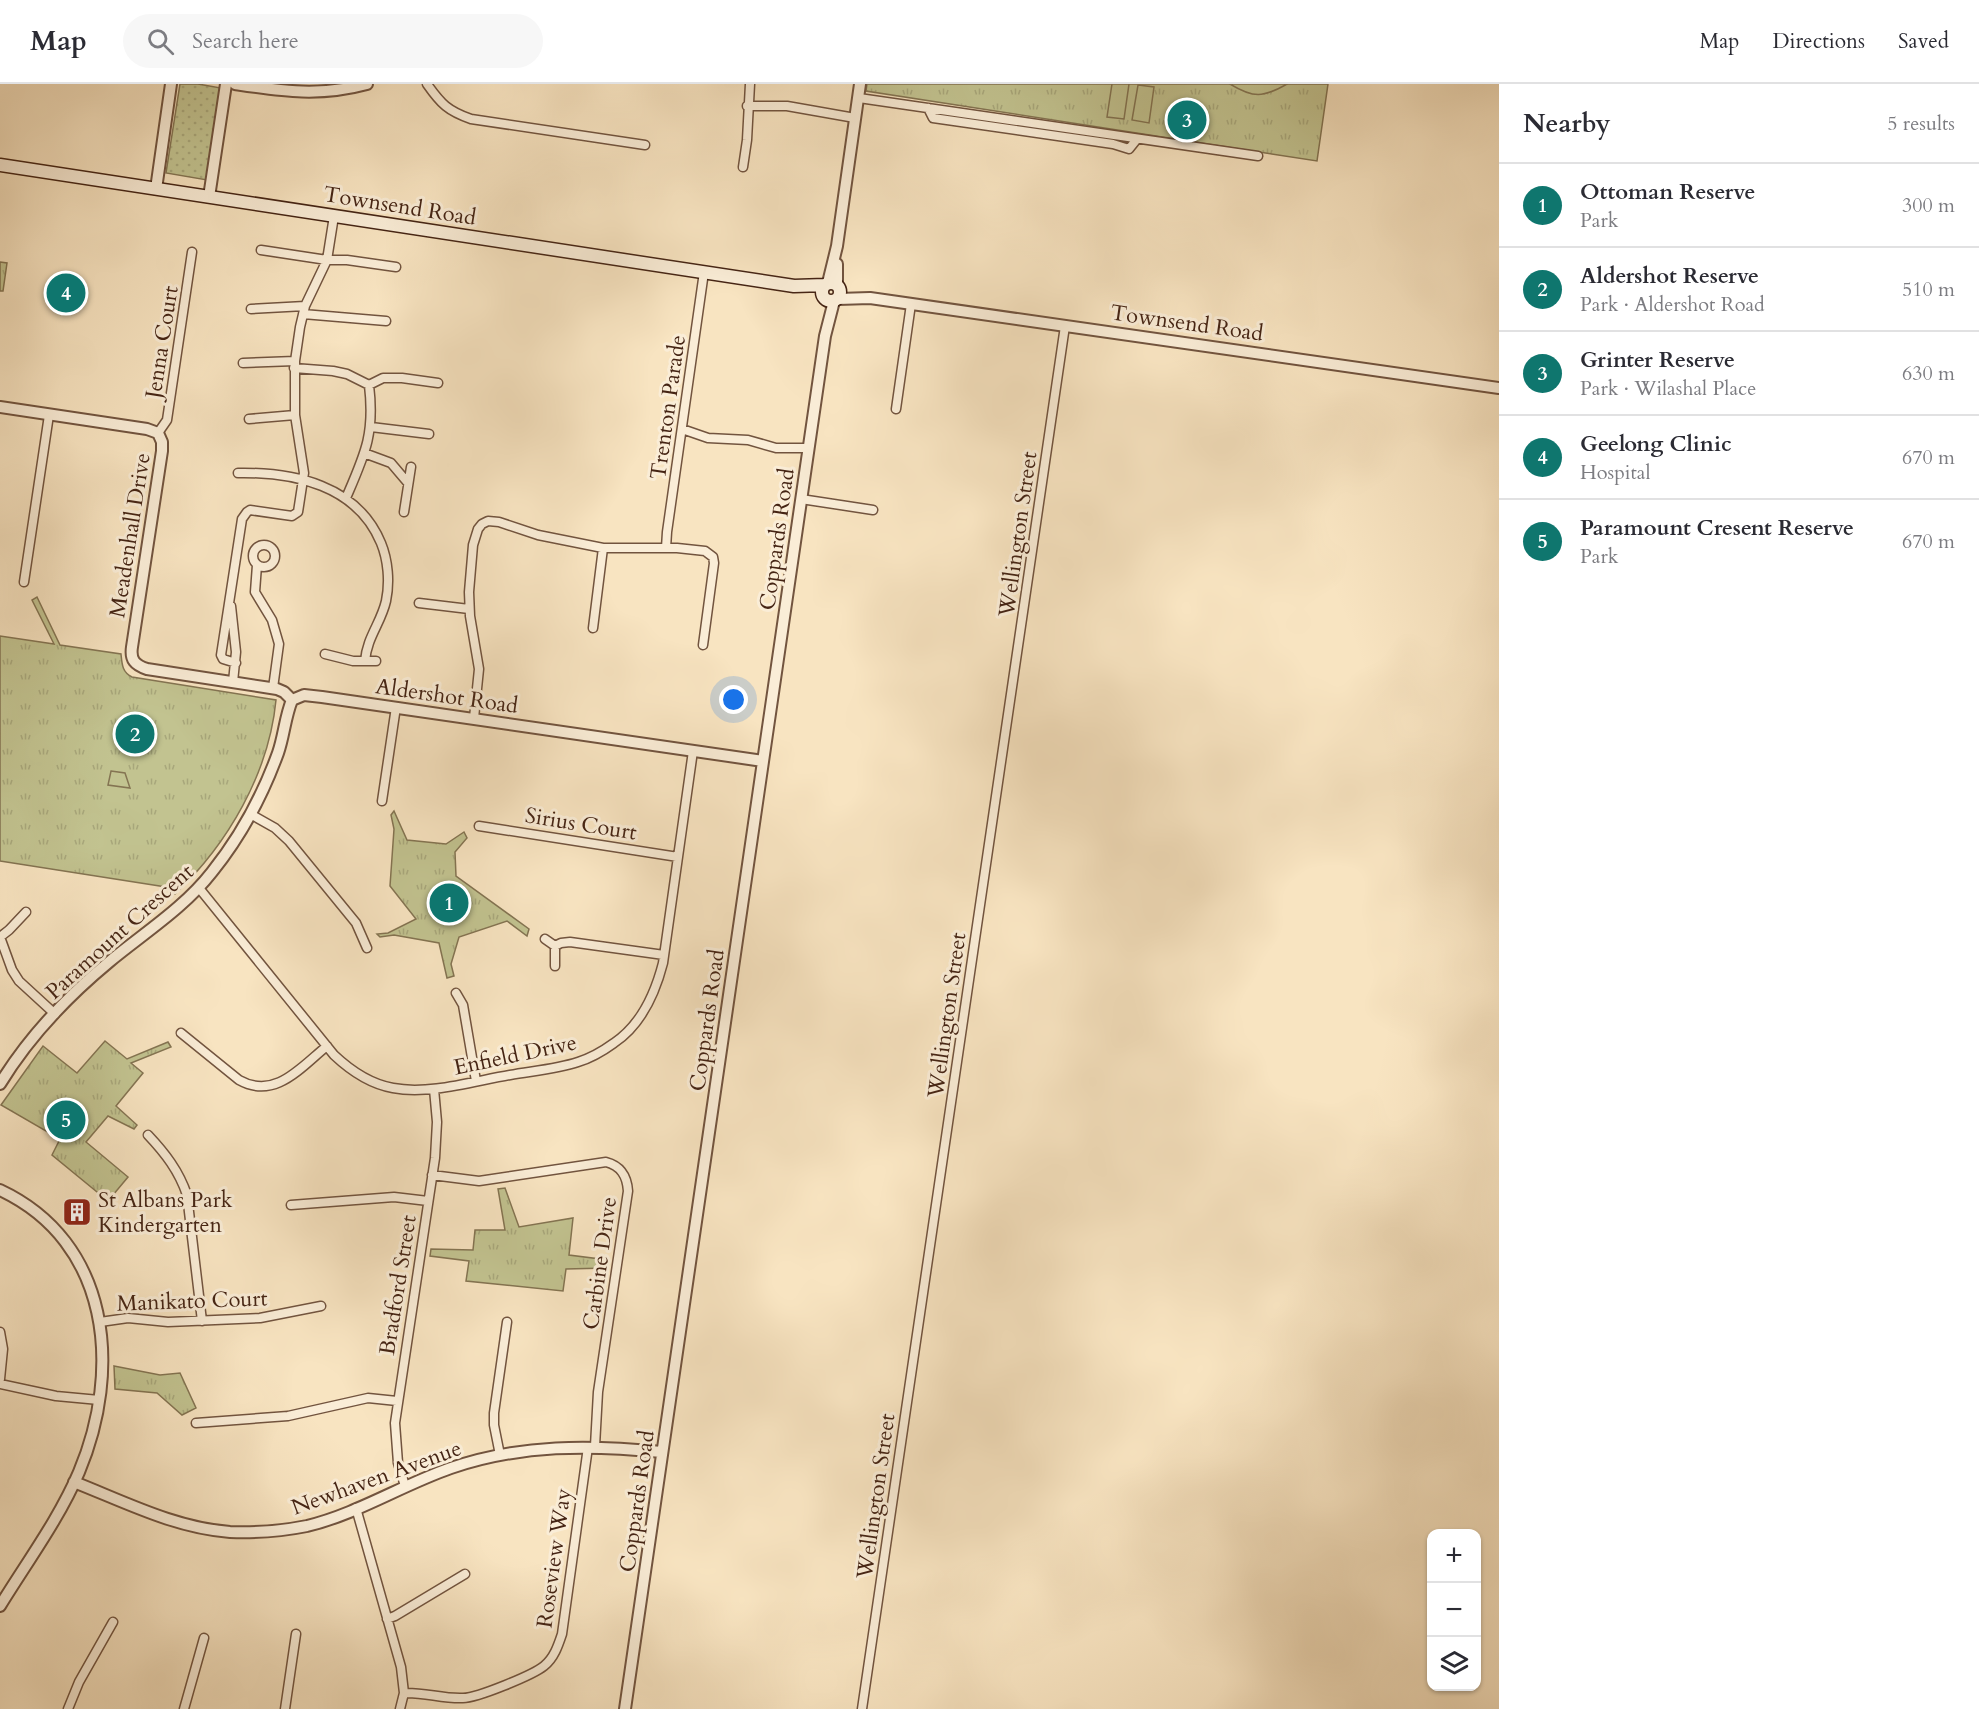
<!DOCTYPE html>
<meta charset="utf-8">
<style>
:root{--surface:#fff;--page:#f7f7f7;--text:#2b2b33;--muted:#7c7c81;--line:#e1e1e2;--accent:#0f766e}
body{margin:0;font-family:Cardo,serif;background:var(--page);color:var(--text)}
.controls{position:absolute;right:18px;bottom:18px;display:grid;overflow:hidden;border-radius:12px;box-shadow:0 2px 4px #0004}
.controls button{width:54px;height:54px;display:grid;place-items:center;padding:0;border:0;border-bottom:2px solid var(--line);background:var(--surface);color:var(--text);font:30px sans-serif}
.you{position:absolute;left:734px;top:616px;width:21px;height:21px;margin:-15px;border:4px solid #fff;border-radius:50%;background:#1a73e8;box-shadow:0 0 0 9px #1a73e833}
.badge{display:grid;place-items:center;width:39px;height:39px;border-radius:50%;background:var(--accent);color:#fff;font-size:20px;font-weight:700}
.pin{position:absolute;translate:-50% -50%;border:3px solid #fff;box-shadow:0 2px 6px #0006}
.list{margin:0;padding:0;list-style:none}
h2{display:flex;justify-content:space-between;align-items:center;height:78px;margin:0;padding:0 24px;font-size:26px}
h2 small{font-size:20px;font-weight:400;color:var(--muted)}
.list li{display:grid;grid-template-columns:39px 1fr auto;gap:18px;align-items:center;box-sizing:border-box;height:84px;padding:0 24px;border-top:2px solid var(--line)}
.list b{display:block;font-size:22px;white-space:nowrap}
.list p{margin:0;font-size:20px;white-space:nowrap;color:var(--muted)}
.list em{font-size:20px;font-style:normal;color:var(--muted)}
.icon{flex:none;width:33px;height:33px;fill:none;stroke:currentColor;stroke-width:2;stroke-linecap:round;stroke-linejoin:round}
.map{position:relative;flex:none;width:1499px;height:1625px;overflow:hidden}
header{display:flex;align-items:center;gap:36px;box-sizing:border-box;height:84px;padding:0 30px;background:var(--surface);border-bottom:2px solid var(--line)}
header strong{font-size:28px}
nav{display:flex;gap:33px;margin-inline-start:auto;font-size:21px}
.search{width:420px;height:54px;background:var(--page);display:flex;align-items:center;gap:15px;box-sizing:border-box;padding:0 21px;border-radius:33px;color:var(--muted);font-size:22px}
main{display:flex}
aside{flex:1;background:var(--surface)}
.map>svg:first-child{display:block}
.grass{fill:url(#grass-dots);stroke:#847452;stroke-width:1.5}
.park{fill:url(#park-tufts);stroke:#847452;stroke-width:1.5}
.pitch{fill:#c2c390;stroke:#847452;stroke-width:1.5}
.lines{fill:none;stroke-linecap:round;stroke-linejoin:round}
.minor-casing{stroke:#72543f;stroke-width:11}
.tertiary-casing{stroke:#72543f;stroke-width:14}
.secondary-casing{stroke:#452414;stroke-width:15}
.minor{stroke:#faedd7;stroke-width:8}
.tertiary{stroke:#faedd7;stroke-width:10}
.secondary{stroke:#faedd7;stroke-width:12}
.labels{text-anchor:middle;stroke-width:6;stroke-linejoin:round;paint-order:stroke}
.street-label{font-size:22px;fill:#452414;stroke:#faedd7}
.poi-label{font-size:22px;fill:#452414;stroke:#faedd7;text-anchor:start}
</style>
<header>
<strong>Map</strong>
<div class="search"><svg class="icon" aria-label="search" viewBox="0 0 24 24"><circle cx="10" cy="10" r="6"/><path d="M15 15l6 6"/></svg>Search here</div>
<nav><a>Map</a><a>Directions</a><a>Saved</a></nav>
</header>
<main>
<div class="map">
<svg width="1499" height="1625" viewBox="0 0 1499 1625">
<defs>
<pattern id="grass-dots" width="8" height="8" patternUnits="userSpaceOnUse" patternTransform="scale(1.5)"><rect width="8" height="8" fill="#c2c390"/><path d="M2 2h.1M6 6h.1" fill="none" stroke="#a8a77b" stroke-width="1.8" stroke-linecap="round"/></pattern>
<pattern id="park-tufts" width="24" height="20" patternUnits="userSpaceOnUse" patternTransform="scale(1.5)"><rect width="24" height="20" fill="#c2c390"/><path d="M3 7l-1-3M5 7V3M7 7l1-3M15 17l-1-3M17 17v-4M19 17l1-3" fill="none" stroke="#a8a77b"/></pattern>
</defs>
<rect width="100%" height="100%" fill="#f8e4c1"/>
<filter id="stains"><feTurbulence type="fractalNoise" baseFrequency=".00333" numOctaves="4"/><feColorMatrix values="0 0 0 0 .2 0 0 0 0 .09 0 0 0 0 .02 0 0 0 .5 -.17"/></filter>
<radialGradient id="worn" r=".72"><stop offset=".6" stop-color="#630" stop-opacity="0"/><stop offset="1" stop-color="#630" stop-opacity=".3"/></radialGradient>
<path class="grass" d="M180 0H198L221 4 207 96 166 89Z"/>
<path class="park" d="M867 0H1328L1317 77 866 7Z
M0 178 7 179 3 207H0Z
M37 513 60 561 121 570C122 580 122 588 132 593L276 616C269 689 228 760 175 810L166 803 0 777V552L54 560 32 516Z
M394 727 407 756 446 760 464 748 467 754 455 768 456 792 529 845 527 852 507 837 459 853 451 880 454 892 447 894 439 859 394 851 380 853 377 850 388 849 416 835 390 802 394 745 391 731Z
M105 957 127 975 168 958 171 963 131 979 143 989 116 1022 137 1041 134 1045 108 1032 86 1058 128 1093 108 1117 52 1071 60 1055 1 1021 43 962 77 989Z
M505 1104 519 1143 573 1134 569 1171 608 1176 607 1184 566 1185 563 1207 466 1197 469 1177 430 1172 431 1165 473 1166 475 1146H505L498 1105Z
M114 1282 160 1291 180 1289 196 1324 182 1331 157 1309 115 1305Z"/>
<path class="pitch" d="M1112 0H1129L1124 35 1107 33Z
M1230 0H1287C1263 14 1253 14 1230 0Z
M1138 1 1154 3 1149 39 1132 36Z
M111 687 125 689 130 704 108 701Z"/>
<g class="lines">
<g class="minor-casing">
<path id="minor" d="M427 0C441 20 448 27 471 35L645 61
M859 14 1258 72
M747 22H787L855 34
M928 24 933 34 1113 60 1129 65 1137 55
M743 83 747 56 750 0
M261 166 327 176H347L396 183
M251 225 305 222
M303 230 386 237
M243 279 295 277
M294 284 333 287 347 290 369 301C375 350 365 370 346 414
M369 301 383 294H402L438 299
M896 325 911 220
M249 335 295 331
M371 343 429 350
M682 345 708 354 748 356 776 364H809
M158 349 167 336 192 168
M364 369 391 379 408 399
M238 389C294 388 357 401 381 459 388 476 390 498 386 517 381 539 367 553 365 577
M801 415 873 426
M404 428 411 383
M253 472a11 11 0 1 1 22 0a11 11 0 1 1-22 0Z
M666 464 667 448 704 188
M257 481 255 508 272 536 279 560 273 604
M24 498 49 331
M419 519 469 525
M231 522 236 568 233 598
M593 544 603 464
M325 570 353 577H376
M236 579 223 575 221 571 242 435 247 428 250 426 292 432 298 428 304 389 295 331V277L300 243 305 222 327 176 334 132
M474 634 479 585 470 532 469 508 473 461 478 445 482 440 488 437 499 438 538 451 603 464H677L705 467 713 473 714 479 703 561
M382 717 396 623
M252 731 275 744 289 757 356 839 367 864
M479 742 678 773
M199 804 334 971C351 987 370 1000 393 1004 429 1011 474 997 510 991 532 987 557 985 578 978 591 974 603 967 614 959 641 941 655 910 663 879L693 667
M0 853 12 886 19 897 55 930
M0 853 9 846 26 828
M545 855 555 862V882
M555 862 561 859 570 858 664 871
M456 909 463 921 476 997
M181 949 239 996C275 1016 300 984 327 962
M148 1051C165 1069 179 1087 187 1111L202 1237
M432 1091 479 1097 606 1078C621 1082 627 1092 628 1107L598 1308 595 1362
M291 1121 394 1113 428 1117
M100 1238 128 1234 168 1238 260 1234 321 1222
M0 1248 3 1265 0 1295
M0 1300 56 1312 99 1316
M196 1339 288 1332 368 1314 397 1317
M500 1371 494 1341V1329L507 1238
M405 1402 398 1379 395 1339 435 1074 437 1038 434 1005
M356 1424 401 1583 404 1609 400 1625
M387 1535 395 1532 465 1490
M404 1609C424 1608 443 1615 463 1614 477 1614 533 1591 544 1582 554 1574 558 1562 562 1550L588 1363
M68 1625 79 1598 113 1538
M184 1625 204 1554
M285 1625 296 1550
M862 1625 1065 242"/>
</g>
<g class="tertiary-casing">
<path id="tertiary" d="M235 0C282 7 319 13 367 0
M156 105 171 0
M209 113 226 0
M837 180V200
M828 199 837 162 860 0
M838 215 870 214 1499 304
M0 323 147 345 158 349 162 358V367L132 563C130 576 135 581 147 585L277 605 284 608 292 616
M292 616 304 611 322 613 763 677
M0 1000C28 954 68 912 109 878 144 849 184 824 212 788 241 752 262 713 278 669 284 652 285 633 292 616
M0 1106C111 1158 122 1286 79 1388 59 1435 27 1478 0 1522
M74 1398C125 1418 175 1444 230 1448 255 1449 282 1447 307 1442 357 1430 402 1401 451 1384 520 1360 591 1361 662 1368
M625 1625 825 252 834 217"/>
</g>
<g class="secondary-casing">
<path id="secondary" d="M0 81 794 202 825 201
M822 208a9 9 0 1 1 18 0a9 9 0 1 1-18 0Z"/>
</g>
<use href="#minor" class="minor"/>
<use href="#tertiary" class="tertiary"/>
<use href="#secondary" class="secondary"/>
</g>
<defs>
<g id="building-square" transform="scale(1.5)"><rect x="-9" y="-9" width="18" height="18" rx="4" fill="#8f2418" stroke="#faedd7"/><path d="M-4-6H4V6H1V3H-1V6H-4ZM-2.5-4.3h1.7v1.8h-1.7ZM.8-4.3h1.7v1.8H.8ZM-2.5-1h1.7V.8h-1.7ZM.8-1h1.7V.8H.8Z" fill="#fff"/></g>
</defs>
<g fill-rule="evenodd">
<use href="#building-square" x="77" y="1128"/>
</g>
<g class="labels">
<g class="street-label">
<text transform="translate(400 121) rotate(9)" y="8">Townsend Road</text>
<text transform="translate(1187 238) rotate(8)" y="8">Townsend Road</text>
<text transform="translate(161 258) rotate(-81)" y="8">Jenna Court</text>
<text transform="translate(667 323) rotate(-82)" y="8">Trenton Parade</text>
<text transform="translate(1017 450) rotate(-82)" y="8">Wellington Street</text>
<text transform="translate(129 451) rotate(-81)" y="8">Meadenhall Drive</text>
<text transform="translate(776 455) rotate(-82)" y="8">Coppards Road</text>
<text transform="translate(447 611) rotate(8)" y="8">Aldershot Road</text>
<text transform="translate(581 739) rotate(9)" y="8">Sirius Court</text>
<text transform="translate(119 847) rotate(-42)" y="8">Paramount Crescent</text>
<text transform="translate(946 931) rotate(-82)" y="8">Wellington Street</text>
<text transform="translate(706 936) rotate(-82)" y="8">Coppards Road</text>
<text transform="translate(515 970) rotate(-12)" y="8">Enfield Drive</text>
<text transform="translate(599 1179) rotate(-82)" y="8">Carbine Drive</text>
<text transform="translate(397 1201) rotate(-81)" y="8">Bradford Street</text>
<text transform="translate(192 1216) rotate(-2)" y="8">Manikato Court</text>
<text transform="translate(376 1393) rotate(-20)" y="8">Newhaven Avenue</text>
<text transform="translate(875 1412) rotate(-82)" y="8">Wellington Street</text>
<text transform="translate(636 1417) rotate(-82)" y="8">Coppards Road</text>
<text transform="translate(553 1474) rotate(-82)" y="8">Roseview Way</text>
</g>
<g class="poi-label">
<text x="98" y="1123">St Albans Park<tspan x="98" dy="25">Kindergarten</tspan></text>
</g>
</g>
<rect width="100%" height="100%" filter="url(#stains)"/>
<rect width="100%" height="100%" fill="url(#worn)"/>
</svg>
<div class="controls">
<button>+</button>
<button>−</button>
<button><svg class="icon" aria-label="layers" viewBox="0 0 24 24"><path d="M12 4l9 5-9 5-9-5zM3 14l9 5 9-5"/></svg></button>
</div>
<div class="you"></div>
<div class="pin badge" style="left:449px;top:819px">1</div>
<div class="pin badge" style="left:135px;top:650px">2</div>
<div class="pin badge" style="left:1187px;top:36px">3</div>
<div class="pin badge" style="left:66px;top:209px">4</div>
<div class="pin badge" style="left:66px;top:1036px">5</div>
</div>
<aside>
<h2>Nearby<small>5 results</small></h2>
<ul class="list">
<li><span class="badge">1</span><div><b>Ottoman Reserve</b><p>Park</p></div><em>300 m</em></li>
<li><span class="badge">2</span><div><b>Aldershot Reserve</b><p>Park · Aldershot Road</p></div><em>510 m</em></li>
<li><span class="badge">3</span><div><b>Grinter Reserve</b><p>Park · Wilashal Place</p></div><em>630 m</em></li>
<li><span class="badge">4</span><div><b>Geelong Clinic</b><p>Hospital</p></div><em>670 m</em></li>
<li><span class="badge">5</span><div><b>Paramount Cresent Reserve</b><p>Park</p></div><em>670 m</em></li>
</ul>
</aside>
</main>
